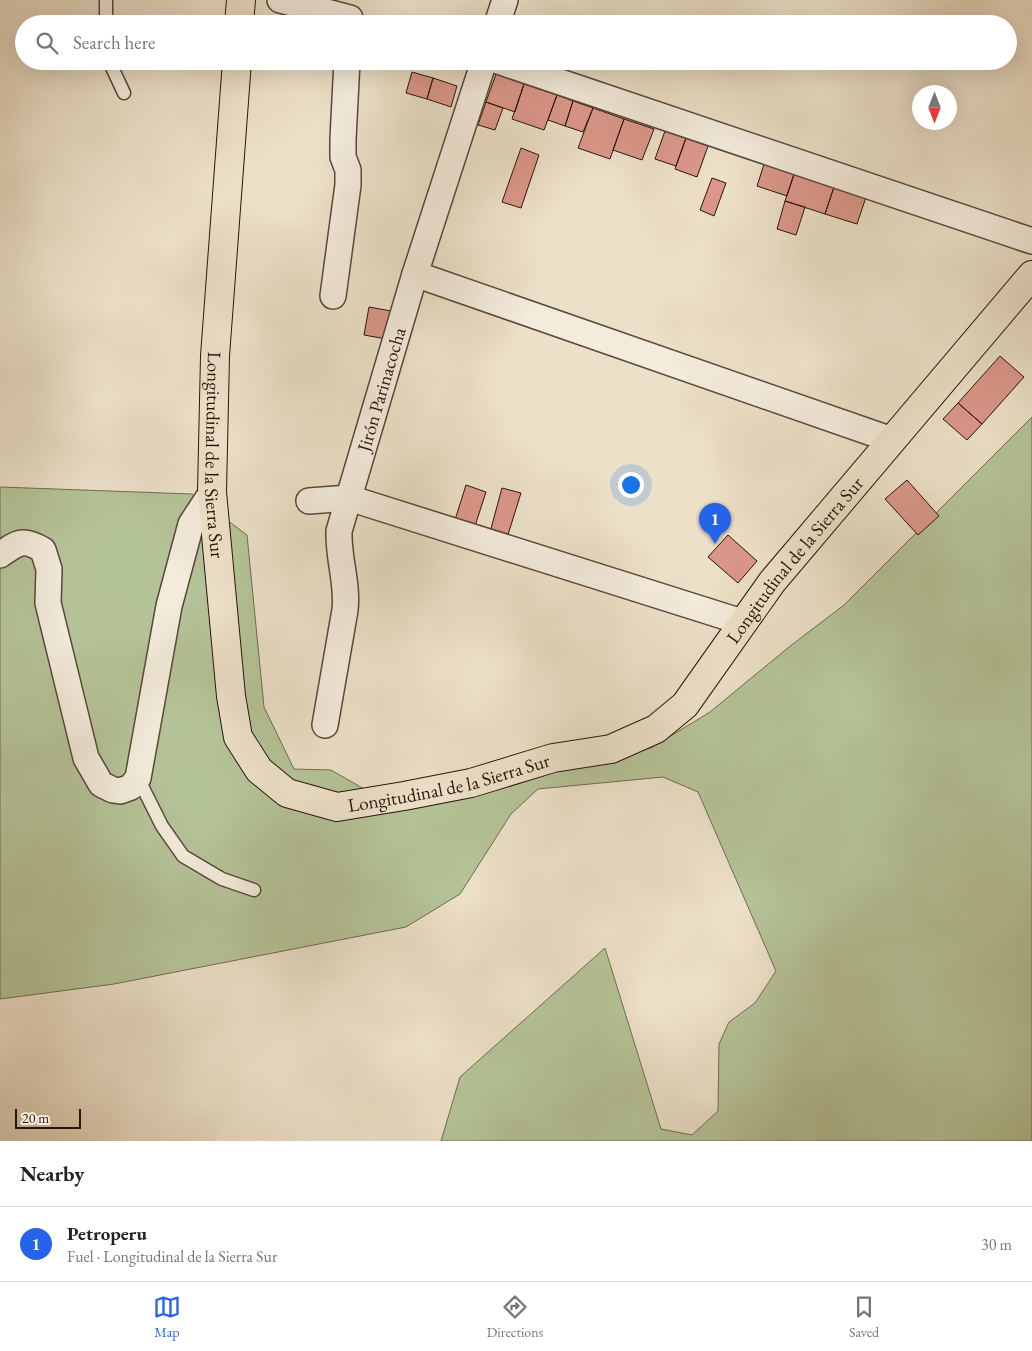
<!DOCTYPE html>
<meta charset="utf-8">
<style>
:root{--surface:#fff;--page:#f2f2f2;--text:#222;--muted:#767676;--line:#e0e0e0;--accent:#2563eb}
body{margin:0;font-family:"EB Garamond",serif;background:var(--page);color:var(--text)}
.compass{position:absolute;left:912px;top:85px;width:45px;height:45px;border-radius:50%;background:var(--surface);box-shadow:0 5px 20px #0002;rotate:180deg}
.scale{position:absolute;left:15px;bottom:12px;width:66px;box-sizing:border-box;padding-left:5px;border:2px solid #27140c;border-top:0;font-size:14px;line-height:18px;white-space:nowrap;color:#27140c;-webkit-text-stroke:4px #f3ebdb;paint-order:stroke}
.you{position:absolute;left:630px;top:484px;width:18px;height:18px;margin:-12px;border:4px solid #fff;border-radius:50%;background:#1a73e8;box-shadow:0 0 0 8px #1a73e833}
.badge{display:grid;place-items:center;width:32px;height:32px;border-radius:50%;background:var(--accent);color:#fff;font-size:16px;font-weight:700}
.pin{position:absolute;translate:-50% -41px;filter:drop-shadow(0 1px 2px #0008)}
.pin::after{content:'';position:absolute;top:26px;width:18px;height:15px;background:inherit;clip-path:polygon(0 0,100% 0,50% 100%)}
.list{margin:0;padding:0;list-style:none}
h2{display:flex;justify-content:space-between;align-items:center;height:65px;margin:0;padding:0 20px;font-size:21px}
h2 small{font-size:16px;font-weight:400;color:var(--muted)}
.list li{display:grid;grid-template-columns:32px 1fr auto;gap:15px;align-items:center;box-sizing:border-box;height:75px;padding:0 20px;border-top:1px solid var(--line)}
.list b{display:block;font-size:19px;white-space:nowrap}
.list p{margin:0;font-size:16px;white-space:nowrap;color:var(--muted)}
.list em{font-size:16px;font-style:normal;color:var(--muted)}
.icon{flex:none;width:28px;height:28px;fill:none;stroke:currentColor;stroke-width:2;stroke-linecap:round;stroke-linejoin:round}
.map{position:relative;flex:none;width:1032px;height:1141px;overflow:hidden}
.search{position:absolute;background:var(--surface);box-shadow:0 5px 20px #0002;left:15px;right:15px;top:15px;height:55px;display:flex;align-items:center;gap:12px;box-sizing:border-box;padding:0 18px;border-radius:28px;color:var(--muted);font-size:19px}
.sheet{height:140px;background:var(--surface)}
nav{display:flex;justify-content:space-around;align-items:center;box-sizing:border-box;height:70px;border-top:1px solid var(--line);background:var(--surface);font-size:14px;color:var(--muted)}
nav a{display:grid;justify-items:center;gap:2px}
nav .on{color:var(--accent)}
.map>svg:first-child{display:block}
.green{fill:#b5c398;stroke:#6e6c52}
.building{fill:#dc978a;stroke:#27140c}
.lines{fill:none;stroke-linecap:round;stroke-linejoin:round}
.lane-casing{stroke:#58473b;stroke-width:15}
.street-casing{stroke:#58473b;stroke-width:28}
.primary-casing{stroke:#27140c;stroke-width:30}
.lane{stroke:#f3ebdb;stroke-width:12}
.street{stroke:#f3ebdb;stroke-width:25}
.primary{stroke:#ece0c8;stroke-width:28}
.labels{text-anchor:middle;stroke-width:4;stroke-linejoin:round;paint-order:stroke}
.street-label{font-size:19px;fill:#27140c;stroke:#f3ebdb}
</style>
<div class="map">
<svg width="1032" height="1141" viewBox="0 0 1032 1141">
<rect width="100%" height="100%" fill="#ece0c8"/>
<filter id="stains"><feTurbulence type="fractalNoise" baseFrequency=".004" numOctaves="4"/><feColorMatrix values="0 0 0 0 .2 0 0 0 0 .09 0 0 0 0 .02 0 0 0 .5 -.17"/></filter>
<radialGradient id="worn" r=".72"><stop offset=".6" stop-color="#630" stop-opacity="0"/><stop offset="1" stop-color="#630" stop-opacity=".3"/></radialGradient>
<path class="green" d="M1032 417V1141H441L460 1077 605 948 661 1129 692 1135 718 1111 719 1044 729 1022 755 1003 776 971 698 792 663 777 538 789 511 814 460 894 406 927 114 984 0 999V487L192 494 247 535 264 707 294 769 331 770 394 806 577 761 651 748 710 712 789 647 844 605Z"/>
<path class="building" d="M412 72 433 78 427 99 406 93Z
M496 74 524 84 515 112 486 102Z
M433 78 457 86 451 107 427 99Z
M524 84 557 95 544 130 512 119Z
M557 95 573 101 565 126 548 120Z
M573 101 593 108 583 132 565 126Z
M486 102 503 108 495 130 478 125Z
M593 108 624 119 610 159 578 148Z
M624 119 654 129 642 160 613 150Z
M665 131 686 138 676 166 655 159Z
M686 138 708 146 697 177 675 169Z
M521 148 539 155 521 208 502 202Z
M767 155 797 165 787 196 757 186Z
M797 165 837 178 825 214 785 201Z
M712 178 726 183 714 216 700 210Z
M837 178 869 188 857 224 825 214Z
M785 201 805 207 796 235 777 229Z
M369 307 397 312 392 340 364 335Z
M1000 356 1024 377 982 424 958 403Z
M958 403 982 424 967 440 943 419Z
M907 480 939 516 918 535 885 499Z
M466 485 486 492 474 529 454 523Z
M502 488 521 493 506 541 489 536Z
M728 535 757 561 738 583 708 557Z"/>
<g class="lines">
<g class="lane-casing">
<path id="lane" d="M106 24V0
M109 61 124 93
M138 778 162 826 183 856 222 879 254 890"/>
</g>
<g class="street-casing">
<g id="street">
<path d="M280 0 350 18"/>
<path d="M497 24 505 0"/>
<path d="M498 61 1032 241"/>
<path d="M415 274 892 440"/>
<path d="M333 296 348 185V170L343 157V139L347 61"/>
<path d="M309 501 349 498 742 622"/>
<path d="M0 555C18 542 23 538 43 550L49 569 48 603 86 758 101 784 113 790 120 791 131 787 138 778 169 606 191 524 212 492"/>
<path id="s1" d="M325 725 345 610C348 582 338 559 339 531L415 274 484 61"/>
</g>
</g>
<g class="primary-casing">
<g id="primary">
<path d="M239 24 241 0"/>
<path id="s2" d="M237 61 215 356 212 492 231 696 238 737 259 770 287 793 337 807 404 796 471 783 553 758 611 749 656 729 685 705 772 582 1032 275"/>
</g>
</g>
<use href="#lane" class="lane"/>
<use href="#street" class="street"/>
<use href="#primary" class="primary"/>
</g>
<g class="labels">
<g class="street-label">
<text dy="7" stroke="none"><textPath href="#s1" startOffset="344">Jirón Parinacocha</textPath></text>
<text dy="7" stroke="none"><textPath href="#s2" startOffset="395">Longitudinal de la Sierra Sur</textPath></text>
<text dy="7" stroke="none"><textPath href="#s2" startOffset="1355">Longitudinal de la Sierra Sur</textPath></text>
<text dy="7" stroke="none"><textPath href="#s2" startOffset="920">Longitudinal de la Sierra Sur</textPath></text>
</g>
</g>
<rect width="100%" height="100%" filter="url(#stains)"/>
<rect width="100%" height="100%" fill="url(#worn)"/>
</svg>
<svg class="compass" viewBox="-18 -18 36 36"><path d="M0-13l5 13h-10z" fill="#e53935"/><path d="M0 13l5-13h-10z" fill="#767676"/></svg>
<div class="scale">20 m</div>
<div class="you"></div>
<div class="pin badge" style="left:715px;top:544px">1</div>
<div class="search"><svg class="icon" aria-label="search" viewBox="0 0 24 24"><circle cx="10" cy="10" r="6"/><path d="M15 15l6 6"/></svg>Search here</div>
</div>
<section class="sheet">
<h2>Nearby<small></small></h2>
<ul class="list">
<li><span class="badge">1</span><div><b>Petroperu</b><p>Fuel · Longitudinal de la Sierra Sur</p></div><em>30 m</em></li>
</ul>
</section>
<nav>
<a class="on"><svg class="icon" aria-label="map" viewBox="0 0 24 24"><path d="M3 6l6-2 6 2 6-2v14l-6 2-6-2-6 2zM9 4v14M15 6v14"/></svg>Map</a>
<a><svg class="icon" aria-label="directions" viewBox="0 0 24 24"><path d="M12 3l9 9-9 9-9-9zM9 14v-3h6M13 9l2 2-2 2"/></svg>Directions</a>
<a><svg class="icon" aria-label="saved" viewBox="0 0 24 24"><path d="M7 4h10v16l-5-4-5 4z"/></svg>Saved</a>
</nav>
